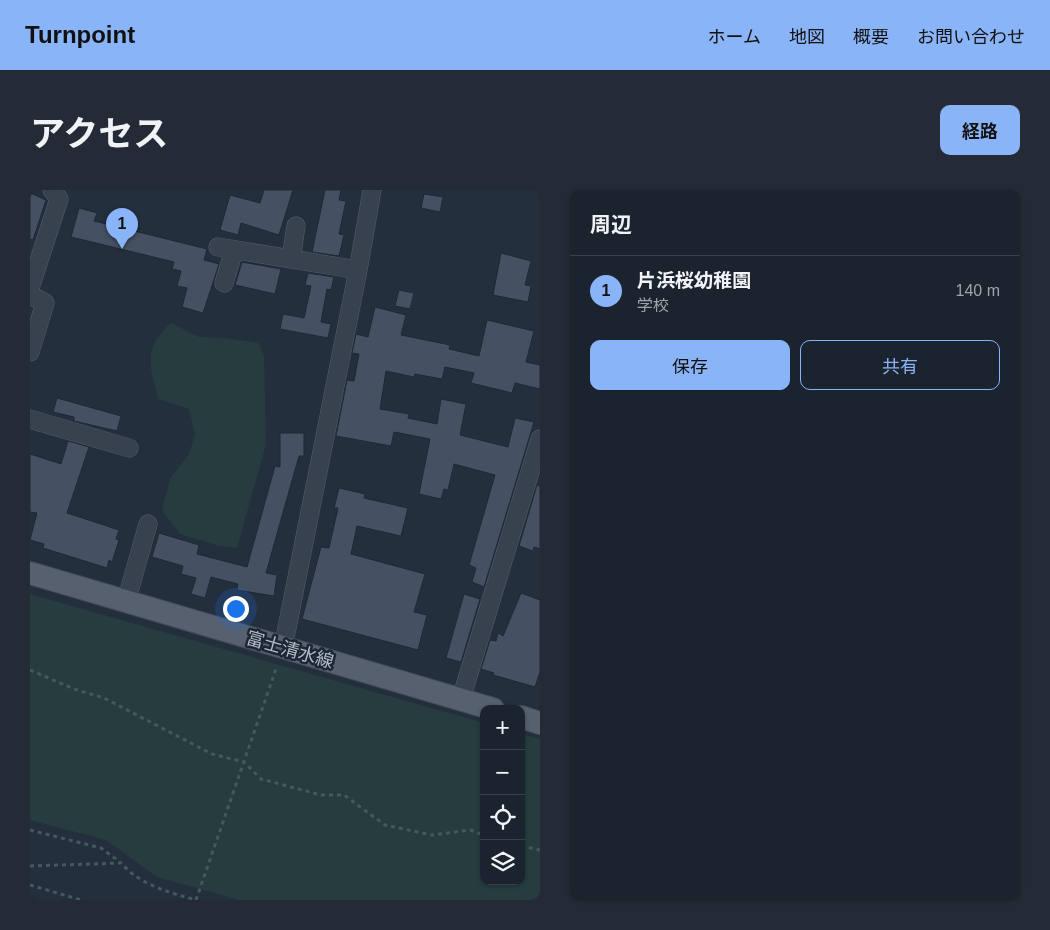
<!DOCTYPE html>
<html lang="ja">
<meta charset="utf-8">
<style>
:root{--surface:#1b232e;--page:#242b36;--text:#f1f3f6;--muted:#a0a4aa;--line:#39404a;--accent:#8ab4f8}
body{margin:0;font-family:Arial,"Noto Sans JP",sans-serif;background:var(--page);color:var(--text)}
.controls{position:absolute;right:15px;bottom:15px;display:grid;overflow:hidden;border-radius:10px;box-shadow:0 1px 4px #0004}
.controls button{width:45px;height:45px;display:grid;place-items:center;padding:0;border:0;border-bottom:1px solid var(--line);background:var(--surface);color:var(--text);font:25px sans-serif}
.you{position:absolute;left:205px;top:418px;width:18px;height:18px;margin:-12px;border:4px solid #fff;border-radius:50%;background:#1a73e8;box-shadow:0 0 0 8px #1a73e833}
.badge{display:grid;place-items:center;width:32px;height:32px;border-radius:50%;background:var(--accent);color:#111;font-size:16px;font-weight:700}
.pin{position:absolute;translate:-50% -41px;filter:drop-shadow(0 1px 2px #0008)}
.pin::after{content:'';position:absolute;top:26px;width:18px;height:15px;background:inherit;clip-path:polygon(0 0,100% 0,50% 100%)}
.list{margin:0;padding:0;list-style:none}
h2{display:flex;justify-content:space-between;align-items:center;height:65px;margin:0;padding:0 20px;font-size:21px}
h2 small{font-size:16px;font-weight:400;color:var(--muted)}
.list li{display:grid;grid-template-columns:32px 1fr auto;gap:15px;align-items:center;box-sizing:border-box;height:70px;padding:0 20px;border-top:1px solid var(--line)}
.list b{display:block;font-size:19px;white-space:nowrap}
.list p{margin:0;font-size:16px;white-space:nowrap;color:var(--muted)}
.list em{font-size:16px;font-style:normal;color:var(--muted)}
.actions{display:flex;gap:10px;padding:15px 20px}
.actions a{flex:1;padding:11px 0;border:1px solid var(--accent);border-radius:10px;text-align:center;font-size:18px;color:var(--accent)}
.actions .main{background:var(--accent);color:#111}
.icon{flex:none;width:28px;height:28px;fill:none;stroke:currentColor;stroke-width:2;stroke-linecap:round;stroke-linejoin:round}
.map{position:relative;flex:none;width:510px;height:710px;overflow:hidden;border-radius:10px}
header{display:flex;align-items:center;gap:30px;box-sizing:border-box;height:70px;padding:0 25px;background:var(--accent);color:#111}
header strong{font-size:24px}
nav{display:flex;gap:28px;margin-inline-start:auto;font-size:18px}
.intro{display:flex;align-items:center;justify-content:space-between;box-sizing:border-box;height:120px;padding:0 30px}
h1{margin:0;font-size:35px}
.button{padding:12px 22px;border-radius:10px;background:var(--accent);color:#111;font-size:18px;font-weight:700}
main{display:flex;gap:30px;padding:0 30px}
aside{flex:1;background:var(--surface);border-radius:10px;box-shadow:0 1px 4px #0004}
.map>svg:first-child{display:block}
.green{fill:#263c3f}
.building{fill:#455162;stroke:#1f2835}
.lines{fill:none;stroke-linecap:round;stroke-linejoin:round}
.minor-casing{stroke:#565f6c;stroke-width:19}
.major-casing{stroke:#414a57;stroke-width:24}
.path{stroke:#44595c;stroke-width:3;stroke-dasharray:4 4;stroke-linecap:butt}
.minor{stroke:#38414e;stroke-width:18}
.major{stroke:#56606e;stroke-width:22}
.labels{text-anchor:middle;stroke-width:5;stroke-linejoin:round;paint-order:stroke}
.street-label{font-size:18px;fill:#b4bcc9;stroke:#1d2633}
</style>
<header>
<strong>Turnpoint</strong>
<nav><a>ホーム</a><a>地図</a><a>概要</a><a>お問い合わせ</a></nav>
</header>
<div class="intro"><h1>アクセス</h1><a class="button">経路</a></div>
<main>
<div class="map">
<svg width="510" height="710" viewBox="0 0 510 710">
<rect width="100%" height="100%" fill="#242f3e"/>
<path class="green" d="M141 133 169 147 196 148 228 153 234 165 236 254 207 358 186 355 150 344 132 320 140 289 159 264 165 244 159 219 128 209C120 176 112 159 141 133Z
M0 404 454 533V691H491V544L510 549V710H210L127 687 76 650 0 630Z"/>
<path class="building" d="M234 0H263L249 45 211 33 208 45 190 40 200 5 230 13Z
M295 0H311L309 10 316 11 309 44 314 45 309 66 282 62Z
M0 3 16 10 3 50 0 49Z
M394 4 413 7 410 22 391 18Z
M49 18 67 23 64 31 177 59 174 70 189 74 173 123 152 117 157 98 147 96 151 81 142 79 144 72 41 47Z
M471 63 501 71 495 95 501 96 498 112 463 105Z
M212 72 251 79 245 104 205 95Z
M278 83 304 87 301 100 297 99 291 132 301 134 298 148 250 139 253 124 274 128 281 96 275 95Z
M369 100 384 103 380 119 365 116Z
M345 117 376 125 371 145 420 155 419 159 449 166 457 130 504 141 496 172 510 175V199L485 193 482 203 441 193 444 183 415 177 412 189 385 184 384 187 356 181 350 219 379 224 378 228 407 234 411 209 436 214 430 245 478 257 485 228 504 232 454 397 442 392 446 378 439 375 465 285 424 274 418 300 414 299 411 309 389 304 400 249 364 242 361 256 306 246 317 190 324 191 329 164 322 163 326 144 338 147Z
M27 208 91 226 87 241 44 231V227L23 222Z
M250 243H274V266H269L236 383 247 385 244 406 207 400 208 394 181 387 175 408 161 404 166 388 151 384 153 376 122 367 129 343 169 355 167 364 217 377 245 276 250 277Z
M38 251 59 257 37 323 89 340 86 349 89 350 82 372 79 370 77 378 13 358 14 354 0 350 7 323 0 322V264L31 274Z
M507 295 510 296V359L504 357 503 361 489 356Z
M309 298 335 304 334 308 378 318 371 346 327 336 321 364 395 384 384 422 397 425 388 460 272 429 291 357 299 358 308 318H304Z
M491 403 510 410V482L505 497 463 485 464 483 451 479 460 450 466 451 468 443 473 446Z
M434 404 450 409 431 472 416 468Z"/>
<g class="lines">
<g class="minor-casing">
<path id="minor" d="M188 57 328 80
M261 69 266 36
M194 93 204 60
M0 98 29 9 22 0
M0 105 15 113 0 162
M0 229 99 258
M96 412 118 334
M253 458 329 75 342 0
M431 509 510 249"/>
</g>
<g class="major-casing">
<path id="major" d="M0 383 463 519
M491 527 510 533"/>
</g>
<path class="path" d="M0 480 44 499 74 508 182 564 214 572 231 589 291 605H314L355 635 402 645 440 640 454 645
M0 640 71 658 90 672
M491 656 510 660
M0 676 91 673C110 695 138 702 166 710
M0 695 51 710
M166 710 247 476"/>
<use href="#minor" class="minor"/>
<use href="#major" class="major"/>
</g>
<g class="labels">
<g class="street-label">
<text transform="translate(260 460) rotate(16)" y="6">富士清水線</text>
</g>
</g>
</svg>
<div class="controls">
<button>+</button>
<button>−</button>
<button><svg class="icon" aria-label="locate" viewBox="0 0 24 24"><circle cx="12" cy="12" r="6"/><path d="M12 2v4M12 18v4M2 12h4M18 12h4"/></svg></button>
<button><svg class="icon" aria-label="layers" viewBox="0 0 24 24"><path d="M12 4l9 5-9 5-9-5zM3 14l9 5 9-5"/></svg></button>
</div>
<div class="you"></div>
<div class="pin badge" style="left:92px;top:59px">1</div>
</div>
<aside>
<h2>周辺<small></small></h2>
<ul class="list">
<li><span class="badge">1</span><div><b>片浜桜幼稚園</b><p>学校</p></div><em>140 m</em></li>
</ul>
<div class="actions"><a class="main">保存</a><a>共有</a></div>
</aside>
</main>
